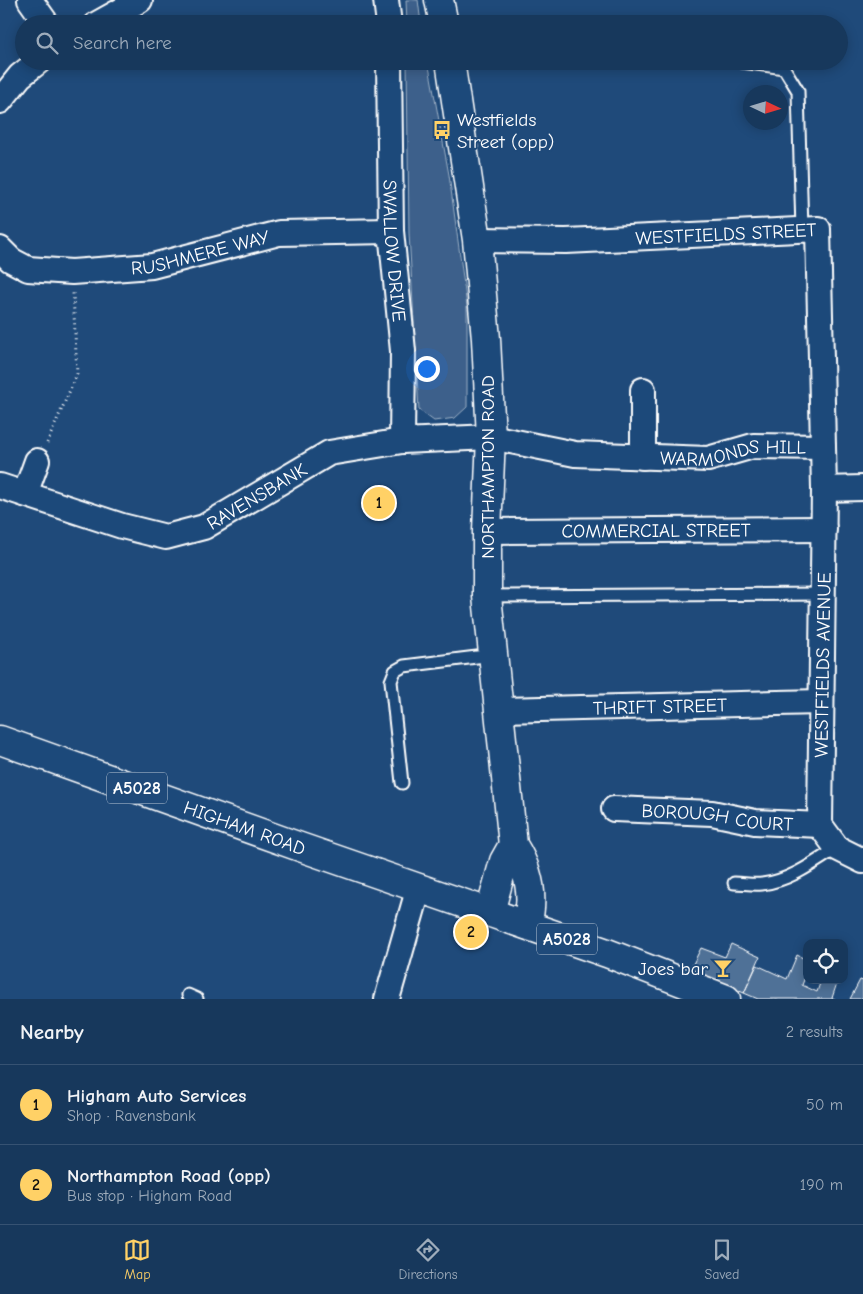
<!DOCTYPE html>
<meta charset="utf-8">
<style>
:root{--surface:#17385c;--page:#203f62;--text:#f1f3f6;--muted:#9eacbb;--line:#365272;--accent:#ffd166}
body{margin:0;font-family:"Comic Neue",sans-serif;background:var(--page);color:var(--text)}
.controls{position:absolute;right:15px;bottom:15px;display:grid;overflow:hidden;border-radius:10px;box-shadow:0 2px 12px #0003}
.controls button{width:45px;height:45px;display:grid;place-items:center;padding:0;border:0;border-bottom:1px solid var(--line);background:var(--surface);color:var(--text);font:25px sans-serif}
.compass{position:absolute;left:743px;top:85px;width:45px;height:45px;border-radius:50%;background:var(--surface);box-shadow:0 2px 12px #0003;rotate:94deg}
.you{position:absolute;left:426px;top:368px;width:18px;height:18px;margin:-12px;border:4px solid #fff;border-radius:50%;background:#1a73e8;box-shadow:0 0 0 8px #1a73e833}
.badge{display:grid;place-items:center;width:32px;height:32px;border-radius:50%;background:var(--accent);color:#111;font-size:16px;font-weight:700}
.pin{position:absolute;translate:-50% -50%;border:2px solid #fff;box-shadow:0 1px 5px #0006}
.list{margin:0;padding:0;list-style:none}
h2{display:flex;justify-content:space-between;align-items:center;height:65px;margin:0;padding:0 20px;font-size:21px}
h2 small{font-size:16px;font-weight:400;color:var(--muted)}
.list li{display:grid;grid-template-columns:32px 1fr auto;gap:15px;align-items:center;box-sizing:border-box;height:80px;padding:0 20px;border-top:1px solid var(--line)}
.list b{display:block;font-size:19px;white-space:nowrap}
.list p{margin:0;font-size:16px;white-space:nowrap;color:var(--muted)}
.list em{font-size:16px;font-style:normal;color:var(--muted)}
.icon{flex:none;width:28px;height:28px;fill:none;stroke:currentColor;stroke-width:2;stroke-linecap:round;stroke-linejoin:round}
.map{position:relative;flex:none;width:863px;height:999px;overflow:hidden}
.search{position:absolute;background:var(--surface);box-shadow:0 2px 12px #0003;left:15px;right:15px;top:15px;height:55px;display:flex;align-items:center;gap:12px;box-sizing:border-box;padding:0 18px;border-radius:28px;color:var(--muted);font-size:19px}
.sheet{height:225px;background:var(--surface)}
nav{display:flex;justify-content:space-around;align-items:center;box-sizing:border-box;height:70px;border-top:1px solid var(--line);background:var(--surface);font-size:14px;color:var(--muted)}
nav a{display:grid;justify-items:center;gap:2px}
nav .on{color:var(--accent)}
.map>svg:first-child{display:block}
.green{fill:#3c618b;stroke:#9eb0c5}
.building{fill:#507197;stroke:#fff}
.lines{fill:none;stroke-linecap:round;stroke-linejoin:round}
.service-casing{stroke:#fff;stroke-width:15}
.minor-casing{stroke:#fff;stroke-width:28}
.secondary-casing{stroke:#fff;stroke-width:31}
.primary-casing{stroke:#fff;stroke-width:31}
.path{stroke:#fff;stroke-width:3;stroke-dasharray:1 4;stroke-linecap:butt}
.service{stroke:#1f4a7a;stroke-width:11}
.minor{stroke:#1f4a7a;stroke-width:24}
.secondary{stroke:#1f4a7a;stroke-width:28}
.primary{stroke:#1f4a7a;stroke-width:28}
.labels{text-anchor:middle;stroke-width:4;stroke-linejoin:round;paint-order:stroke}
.shield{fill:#1f4a7a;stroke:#bcc9d7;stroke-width:1}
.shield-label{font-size:18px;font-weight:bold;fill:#fff}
.poi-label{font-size:19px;fill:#fff;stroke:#1f4a7a;text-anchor:start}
.street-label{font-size:19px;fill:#fff;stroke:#1f4a7a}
</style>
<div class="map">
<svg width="863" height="999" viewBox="0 0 863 999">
<rect width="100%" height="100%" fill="#1f4a7a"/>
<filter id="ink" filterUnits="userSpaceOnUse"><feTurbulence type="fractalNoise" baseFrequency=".02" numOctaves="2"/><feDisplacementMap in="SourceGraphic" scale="10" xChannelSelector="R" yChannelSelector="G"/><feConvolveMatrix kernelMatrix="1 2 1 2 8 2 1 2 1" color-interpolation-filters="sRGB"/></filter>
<g filter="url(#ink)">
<path class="green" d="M406 0H418L421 24H407Z
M407 61H428L449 175 467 307V407L455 418 434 421 419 410 409 233Z"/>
<path class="building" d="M731 944 760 957 744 993 690 970 701 948 725 957Z
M797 955 807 960V972L802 985 817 992 821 980H838L832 998 835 999H758L744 993 757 965 787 979Z
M860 980 863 981V999H850Z"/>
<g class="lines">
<g class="service-casing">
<path id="service" d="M742 62 784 68 798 91 802 230
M487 596 823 594
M402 783 391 681 395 671 404 666 493 655
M734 883C743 883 752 885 762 884 789 881 814 863 837 848
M188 995 197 999"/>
</g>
<g class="minor-casing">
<g id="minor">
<path d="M30 0 47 24"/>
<path d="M386 0 389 24"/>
<path d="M97 24 140 0"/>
<path id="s1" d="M389 61 391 231 403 351 402 441"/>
<path d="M0 101 20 76 39 61"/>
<path id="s2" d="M477 240 566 241 818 229 824 489 820 825 837 848 863 861"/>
<path id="s3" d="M0 249 11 260 28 269 72 272 152 266 279 233 391 231"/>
<path d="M643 390V457"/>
<path id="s4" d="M0 486 122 526 166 537 204 527 329 453 402 441 491 437 575 454 708 459 753 446 823 447"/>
<path d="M824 489 863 488"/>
<path d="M25 494 37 461"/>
<path id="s5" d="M487 531 824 529"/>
<path id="s6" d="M499 710 821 702"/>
<path id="s7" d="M614 809 712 813 755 822 820 825"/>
<path d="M387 999 419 887"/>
</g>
</g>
<g class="secondary-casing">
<path id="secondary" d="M439 0 444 24
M450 61 477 240 486 339 491 437 487 531V596L513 845C529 870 535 895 527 925
M490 912 504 861 513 845"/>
</g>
<g class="primary-casing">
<g id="primary">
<path id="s8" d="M0 740 300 847 607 953 726 999"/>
</g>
</g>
<path class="path" d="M47 443 77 374 73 293"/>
<use href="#service" class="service"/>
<use href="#minor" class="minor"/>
<use href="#secondary" class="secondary"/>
<use href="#primary" class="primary"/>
</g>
</g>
<defs>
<g id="bus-bare" transform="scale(1.5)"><path d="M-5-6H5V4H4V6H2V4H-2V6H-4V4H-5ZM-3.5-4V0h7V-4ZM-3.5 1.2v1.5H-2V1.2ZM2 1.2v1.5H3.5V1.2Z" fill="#ffd166" stroke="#1f4a7a" stroke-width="2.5" paint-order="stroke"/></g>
<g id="bar-bare" transform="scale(1.5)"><path d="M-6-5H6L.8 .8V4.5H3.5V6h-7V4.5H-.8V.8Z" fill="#ffd166" stroke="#1f4a7a" stroke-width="2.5" paint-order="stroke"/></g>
</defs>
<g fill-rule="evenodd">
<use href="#bus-bare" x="442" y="130"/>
<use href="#bar-bare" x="723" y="968"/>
</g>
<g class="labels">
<g class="shield">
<rect x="107" y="772.5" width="60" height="31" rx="4"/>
<rect x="537" y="923.5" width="60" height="31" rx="4"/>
</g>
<g class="shield-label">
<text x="137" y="794">A5028</text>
<text x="567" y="945">A5028</text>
</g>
<g class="poi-label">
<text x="457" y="126">Westfields<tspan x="457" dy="22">Street (opp)</tspan></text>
<text x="708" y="975" text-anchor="end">Joes bar</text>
</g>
<g class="street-label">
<text dy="7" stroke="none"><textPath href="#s2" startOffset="249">WESTFIELDS STREET</textPath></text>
<text dy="7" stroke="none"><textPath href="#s3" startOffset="209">RUSHMERE WAY</textPath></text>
<text dy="7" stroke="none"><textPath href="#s1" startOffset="190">SWALLOW DRIVE</textPath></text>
<text dy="7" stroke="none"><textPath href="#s4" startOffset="766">WARMONDS HILL</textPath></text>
<text transform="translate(487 467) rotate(-90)" y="7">NORTHAMPTON ROAD</text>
<text dy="7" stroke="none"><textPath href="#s4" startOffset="274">RAVENSBANK</textPath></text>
<text dy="7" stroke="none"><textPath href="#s5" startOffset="169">COMMERCIAL STREET</textPath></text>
<text transform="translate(822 665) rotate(-89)" y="7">WESTFIELDS AVENUE</text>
<text dy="7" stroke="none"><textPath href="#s6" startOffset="161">THRIFT STREET</textPath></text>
<text dy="7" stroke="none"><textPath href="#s7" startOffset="104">BOROUGH COURT</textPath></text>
<text dy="7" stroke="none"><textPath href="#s8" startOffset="260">HIGHAM ROAD</textPath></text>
</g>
</g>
</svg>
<div class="controls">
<button><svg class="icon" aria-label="locate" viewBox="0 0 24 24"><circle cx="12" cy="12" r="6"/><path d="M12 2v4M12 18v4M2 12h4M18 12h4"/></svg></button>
</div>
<svg class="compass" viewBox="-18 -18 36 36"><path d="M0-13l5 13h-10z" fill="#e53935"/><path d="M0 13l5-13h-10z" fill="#9eacbb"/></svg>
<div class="you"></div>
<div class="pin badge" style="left:379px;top:503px">1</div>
<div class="pin badge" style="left:471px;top:932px">2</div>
<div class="search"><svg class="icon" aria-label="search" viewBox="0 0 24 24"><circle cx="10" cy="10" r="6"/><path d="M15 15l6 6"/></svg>Search here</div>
</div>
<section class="sheet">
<h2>Nearby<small>2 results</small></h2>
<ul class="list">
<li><span class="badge">1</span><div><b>Higham Auto Services</b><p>Shop · Ravensbank</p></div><em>50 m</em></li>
<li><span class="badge">2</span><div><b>Northampton Road (opp)</b><p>Bus stop · Higham Road</p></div><em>190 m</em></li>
</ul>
</section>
<nav>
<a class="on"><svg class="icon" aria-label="map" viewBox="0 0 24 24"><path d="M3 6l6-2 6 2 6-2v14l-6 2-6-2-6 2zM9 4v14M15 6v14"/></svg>Map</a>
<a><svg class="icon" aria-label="directions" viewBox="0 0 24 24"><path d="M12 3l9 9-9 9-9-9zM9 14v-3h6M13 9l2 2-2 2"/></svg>Directions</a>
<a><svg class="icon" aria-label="saved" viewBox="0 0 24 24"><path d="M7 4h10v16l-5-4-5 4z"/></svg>Saved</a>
</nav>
